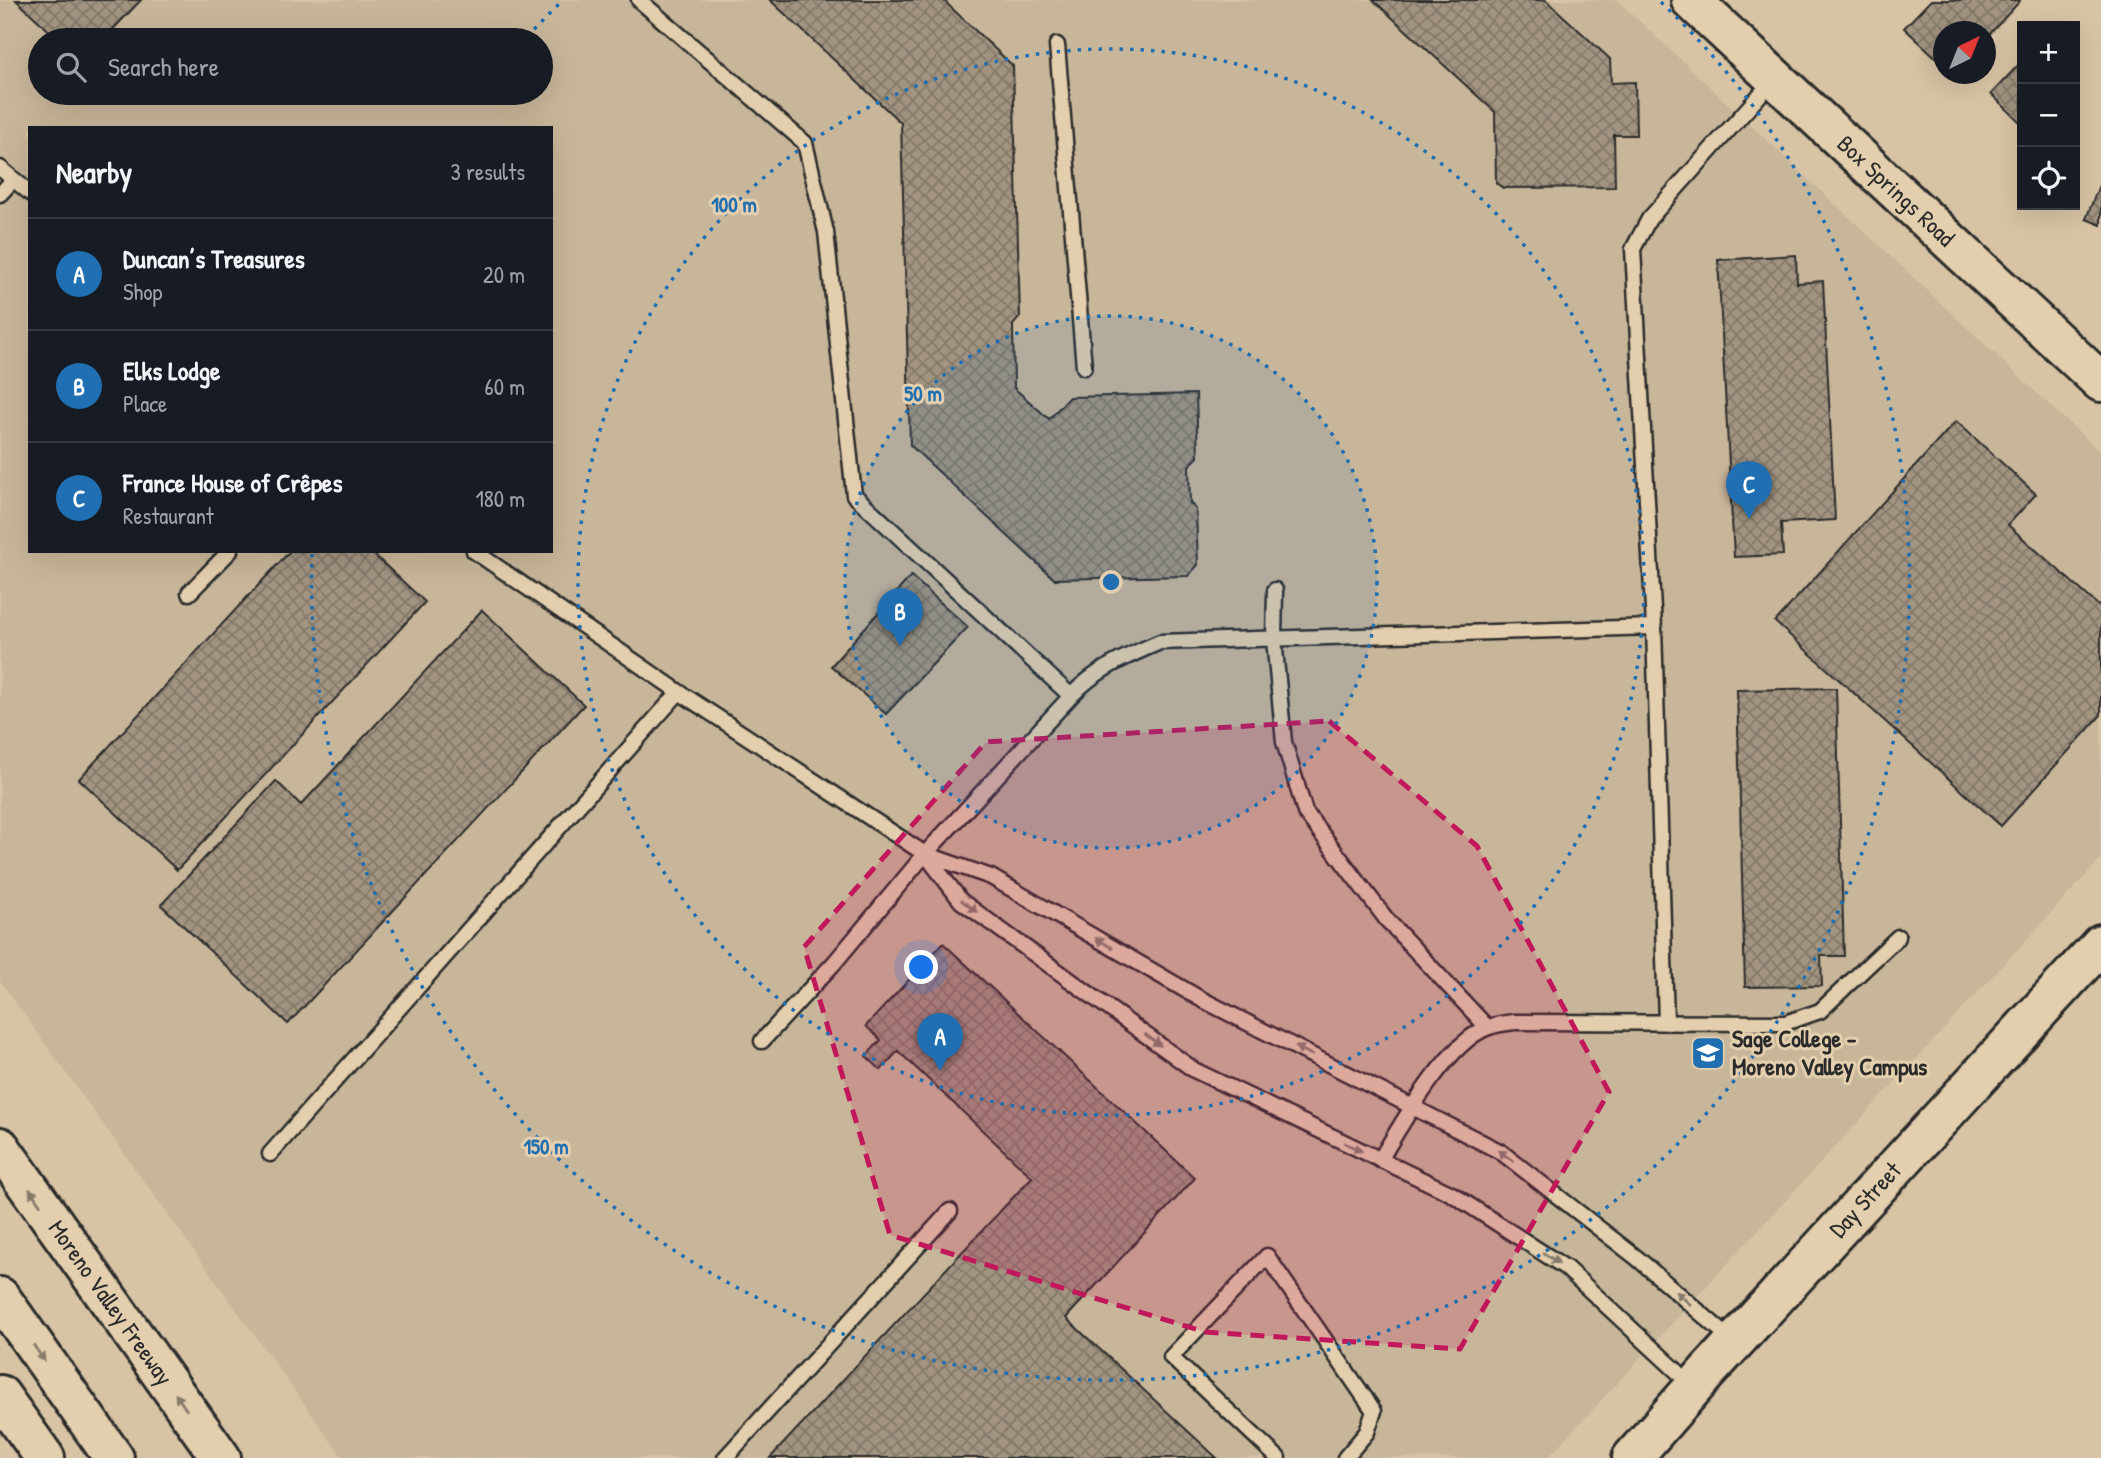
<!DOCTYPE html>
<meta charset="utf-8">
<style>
:root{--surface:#171b24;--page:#242831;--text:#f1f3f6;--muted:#9ea1a6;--line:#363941;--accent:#1f6fb2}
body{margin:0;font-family:"Patrick Hand",sans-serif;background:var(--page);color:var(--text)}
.controls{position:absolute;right:21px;top:21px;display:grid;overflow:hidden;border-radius:0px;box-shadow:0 7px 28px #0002}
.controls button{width:63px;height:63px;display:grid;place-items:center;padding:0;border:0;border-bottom:2px solid var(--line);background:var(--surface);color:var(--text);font:35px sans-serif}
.compass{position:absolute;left:1933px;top:21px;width:63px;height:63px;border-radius:50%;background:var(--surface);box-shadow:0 7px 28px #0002;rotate:43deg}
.you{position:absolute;left:922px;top:968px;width:24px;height:24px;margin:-18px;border:5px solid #fff;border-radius:50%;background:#1a73e8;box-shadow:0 0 0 10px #1a73e833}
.badge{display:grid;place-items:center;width:46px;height:46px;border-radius:50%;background:var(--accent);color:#fff;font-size:23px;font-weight:700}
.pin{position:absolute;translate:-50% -58px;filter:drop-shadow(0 2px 4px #0008)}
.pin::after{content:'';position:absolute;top:37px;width:24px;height:21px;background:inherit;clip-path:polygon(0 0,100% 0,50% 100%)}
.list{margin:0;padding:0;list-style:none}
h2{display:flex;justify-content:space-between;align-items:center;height:91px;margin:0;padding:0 28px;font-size:30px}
h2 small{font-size:23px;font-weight:400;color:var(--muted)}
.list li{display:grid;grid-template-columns:46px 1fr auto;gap:21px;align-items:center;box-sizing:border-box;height:112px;padding:0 28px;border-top:2px solid var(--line)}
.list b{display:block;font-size:26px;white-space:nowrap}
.list p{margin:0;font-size:23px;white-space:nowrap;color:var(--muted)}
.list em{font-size:23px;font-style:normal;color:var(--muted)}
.icon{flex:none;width:38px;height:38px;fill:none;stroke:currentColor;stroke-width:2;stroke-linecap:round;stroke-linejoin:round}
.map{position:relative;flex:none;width:2101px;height:1458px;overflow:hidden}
.search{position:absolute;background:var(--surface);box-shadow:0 7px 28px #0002;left:28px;top:28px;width:525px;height:77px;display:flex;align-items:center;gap:18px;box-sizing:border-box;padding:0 24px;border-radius:38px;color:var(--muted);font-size:26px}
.panel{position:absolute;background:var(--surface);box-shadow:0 7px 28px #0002;left:28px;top:126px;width:525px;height:427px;border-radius:0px}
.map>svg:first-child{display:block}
.built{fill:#c8b69a;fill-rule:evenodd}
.building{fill:url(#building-cross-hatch);stroke:#2b2b2b;stroke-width:2}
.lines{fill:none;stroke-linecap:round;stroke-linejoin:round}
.lane-casing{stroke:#2b2b2b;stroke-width:19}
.secondary-casing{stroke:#2b2b2b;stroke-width:44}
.highway-casing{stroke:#2b2b2b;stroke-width:44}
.lane{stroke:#e3cead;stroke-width:14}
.secondary{stroke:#e3cead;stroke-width:38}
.highway{stroke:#e3cead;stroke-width:38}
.oneway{fill:#877c6c}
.marked{fill:#c2185b;fill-opacity:0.2;stroke:#c2185b;stroke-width:5;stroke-dasharray:14 9;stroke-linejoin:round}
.ring{fill:none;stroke:#1f6fb2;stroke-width:3.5;stroke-dasharray:3.5 7}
.labels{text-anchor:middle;stroke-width:6;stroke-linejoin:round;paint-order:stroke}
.street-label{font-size:24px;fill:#2b2b2b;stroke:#e3cead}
.poi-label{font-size:24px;font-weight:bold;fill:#2b2b2b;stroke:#e3cead;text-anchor:start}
.centre{fill:#1f6fb2;stroke:#e3cead;stroke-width:3.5}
.ring-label{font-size:21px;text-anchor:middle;font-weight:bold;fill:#1f6fb2;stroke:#e3cead;stroke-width:6;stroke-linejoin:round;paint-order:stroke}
</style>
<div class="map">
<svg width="2101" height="1458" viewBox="0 0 2101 1458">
<defs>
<pattern id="building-cross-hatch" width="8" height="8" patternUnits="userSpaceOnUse" patternTransform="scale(1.75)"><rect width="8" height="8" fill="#a29480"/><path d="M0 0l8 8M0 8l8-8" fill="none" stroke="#847969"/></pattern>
</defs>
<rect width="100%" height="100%" fill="#d8c4a5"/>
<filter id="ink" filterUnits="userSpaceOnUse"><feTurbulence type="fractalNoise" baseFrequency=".0143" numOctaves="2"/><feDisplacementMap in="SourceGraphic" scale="14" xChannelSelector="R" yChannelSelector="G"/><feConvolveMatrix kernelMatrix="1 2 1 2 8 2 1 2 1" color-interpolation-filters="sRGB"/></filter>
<g filter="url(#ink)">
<path class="built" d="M0 0H1617L2101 453V859L1548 1458H343L0 981ZM40 40H541V93H40ZM30 128H551V551H30Z"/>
<path class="building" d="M16 0H141L103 40H59Z
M770 0H943L1013 66 1020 317 1013 325 1014 388 1049 419 1069 397 1196 394 1198 457 1189 466 1190 503 1196 509 1198 565 1188 576 1054 579 910 445 901 123Z
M1373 0H1546L1610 59 1611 83 1635 82 1636 135H1614L1615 187 1503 188 1496 183 1495 112Z
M1931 0H2019L2020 1 1986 38V32H1944V65L1904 28Z
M2022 61V124L1991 94Z
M2101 180V225L2086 219Z
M1796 255 1797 283 1823 281 1835 520 1781 523 1783 555 1734 557 1718 260Z
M1956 421 2036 494 2008 525 2101 608V715L2001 826 1775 622Z
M290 551H370L425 602 177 870 79 779Z
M911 576 968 627 886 714 831 666Z
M482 610 584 705 288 1024 161 905 276 781 301 805Z
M1836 688 1844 956H1821L1822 986 1745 987 1737 690Z
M943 943 1195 1178 1066 1318 1217 1458H770L1032 1177 898 1051 881 1070 866 1056 881 1040 866 1026Z"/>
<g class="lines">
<g class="lane-casing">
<path id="lane" d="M639 0 805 143 826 232 854 495 1071 696
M1057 45 1084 367
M0 168 30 193
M0 194 13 180
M474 551 679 692 925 854 991 877 1199 998 1501 1152 1637 1258 1734 1342
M1275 590 1274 639 1284 742 1305 812 1387 920 1487 1027
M189 593 230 551
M926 855 961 901 1194 1070 1452 1194 1566 1268 1694 1387
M1666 1022 1654 627 1633 249 1649 219 1775 78
M762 1041 835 962 925 854 1071 696C1096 669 1127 656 1160 642L1654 627
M270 1154 679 692
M1380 1160C1402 1123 1448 1041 1489 1027 1497 1024 1507 1023 1515 1022L1785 1023 1820 1011 1898 937
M725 1458 950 1211
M1278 1458 1171 1357 1267 1256 1374 1411 1367 1432 1345 1458"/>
</g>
<g class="secondary-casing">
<g id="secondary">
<path id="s1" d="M1691 0 2101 382"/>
<path id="s2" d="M1632 1458 1708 1371 2101 944"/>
</g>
</g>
<g class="highway-casing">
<g id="highway">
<path id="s3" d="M0 1147 221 1458"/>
<path d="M0 1297 114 1458"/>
<path d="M0 1395 45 1458"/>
</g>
</g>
<use href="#lane" class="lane"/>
<use href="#secondary" class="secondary"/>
<use href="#highway" class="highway"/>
</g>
<defs><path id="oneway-solid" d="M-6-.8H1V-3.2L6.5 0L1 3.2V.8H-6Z" transform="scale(1.75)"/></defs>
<g class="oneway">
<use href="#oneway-solid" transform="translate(969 906) rotate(38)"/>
<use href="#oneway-solid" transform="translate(1104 943) rotate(-150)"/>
<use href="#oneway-solid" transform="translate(1153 1040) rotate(36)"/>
<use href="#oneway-solid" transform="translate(1304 1051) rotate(-153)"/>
<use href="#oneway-solid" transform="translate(1353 1147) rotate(26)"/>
<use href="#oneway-solid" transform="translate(1506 1156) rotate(-145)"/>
<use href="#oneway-solid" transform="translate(35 1197) rotate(-125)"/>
<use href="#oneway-solid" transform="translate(1551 1258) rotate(33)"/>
<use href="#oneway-solid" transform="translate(1683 1298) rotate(-139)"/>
<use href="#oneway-solid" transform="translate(39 1353) rotate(55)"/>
<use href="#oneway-solid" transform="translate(181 1402) rotate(-125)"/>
</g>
</g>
<path class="marked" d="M1329 721 1477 846 1609 1092 1460 1349 1205 1332 890 1235 804 947 986 742Z"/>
<circle cx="1111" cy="582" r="266" fill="#1f6fb2" fill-opacity=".12"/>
<g class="ring">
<circle cx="1111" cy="582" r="266"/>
<circle cx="1111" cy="582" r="533"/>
<path d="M527 37A799 799 0 0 1 561 2M1661 2A799 799 0 1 1 312 554"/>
</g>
<defs>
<g id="school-square" transform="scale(1.75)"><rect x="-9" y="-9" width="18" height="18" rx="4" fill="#1f6fb2" stroke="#e3cead"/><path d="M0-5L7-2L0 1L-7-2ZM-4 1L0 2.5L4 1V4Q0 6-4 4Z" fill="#fff"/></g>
</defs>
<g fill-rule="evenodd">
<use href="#school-square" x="1708" y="1053"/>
</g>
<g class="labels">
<g class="street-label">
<text dy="8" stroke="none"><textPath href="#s1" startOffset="280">Box Springs Road</textPath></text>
<text dy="8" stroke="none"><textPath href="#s2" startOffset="348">Day Street</textPath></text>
<text dy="8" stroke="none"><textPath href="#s3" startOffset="191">Moreno Valley Freeway</textPath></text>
</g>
<g class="poi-label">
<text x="1732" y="1047">Sage College -<tspan x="1732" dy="28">Moreno Valley Campus</tspan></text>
</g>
</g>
<circle cx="1111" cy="582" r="10" class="centre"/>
<g class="ring-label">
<text x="734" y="212">100 m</text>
<text x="923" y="401">50 m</text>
<text x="546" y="1154">150 m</text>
</g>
</svg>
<div class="controls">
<button>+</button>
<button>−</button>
<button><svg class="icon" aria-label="locate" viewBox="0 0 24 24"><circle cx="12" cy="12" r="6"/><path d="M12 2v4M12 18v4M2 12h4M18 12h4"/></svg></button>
</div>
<svg class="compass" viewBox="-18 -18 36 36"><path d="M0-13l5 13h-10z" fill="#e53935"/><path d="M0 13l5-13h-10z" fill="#9ea1a6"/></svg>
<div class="you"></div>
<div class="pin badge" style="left:940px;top:1071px">A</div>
<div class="pin badge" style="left:900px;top:646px">B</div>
<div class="pin badge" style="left:1749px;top:519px">C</div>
<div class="search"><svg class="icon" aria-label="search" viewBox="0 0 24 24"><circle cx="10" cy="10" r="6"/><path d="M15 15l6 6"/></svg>Search here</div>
<section class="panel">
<h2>Nearby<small>3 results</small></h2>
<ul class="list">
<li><span class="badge">A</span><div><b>Duncan’s Treasures</b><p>Shop</p></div><em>20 m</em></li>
<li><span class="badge">B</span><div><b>Elks Lodge</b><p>Place</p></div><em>60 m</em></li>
<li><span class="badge">C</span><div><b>France House of Crêpes</b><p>Restaurant</p></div><em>180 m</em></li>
</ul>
</section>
</div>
